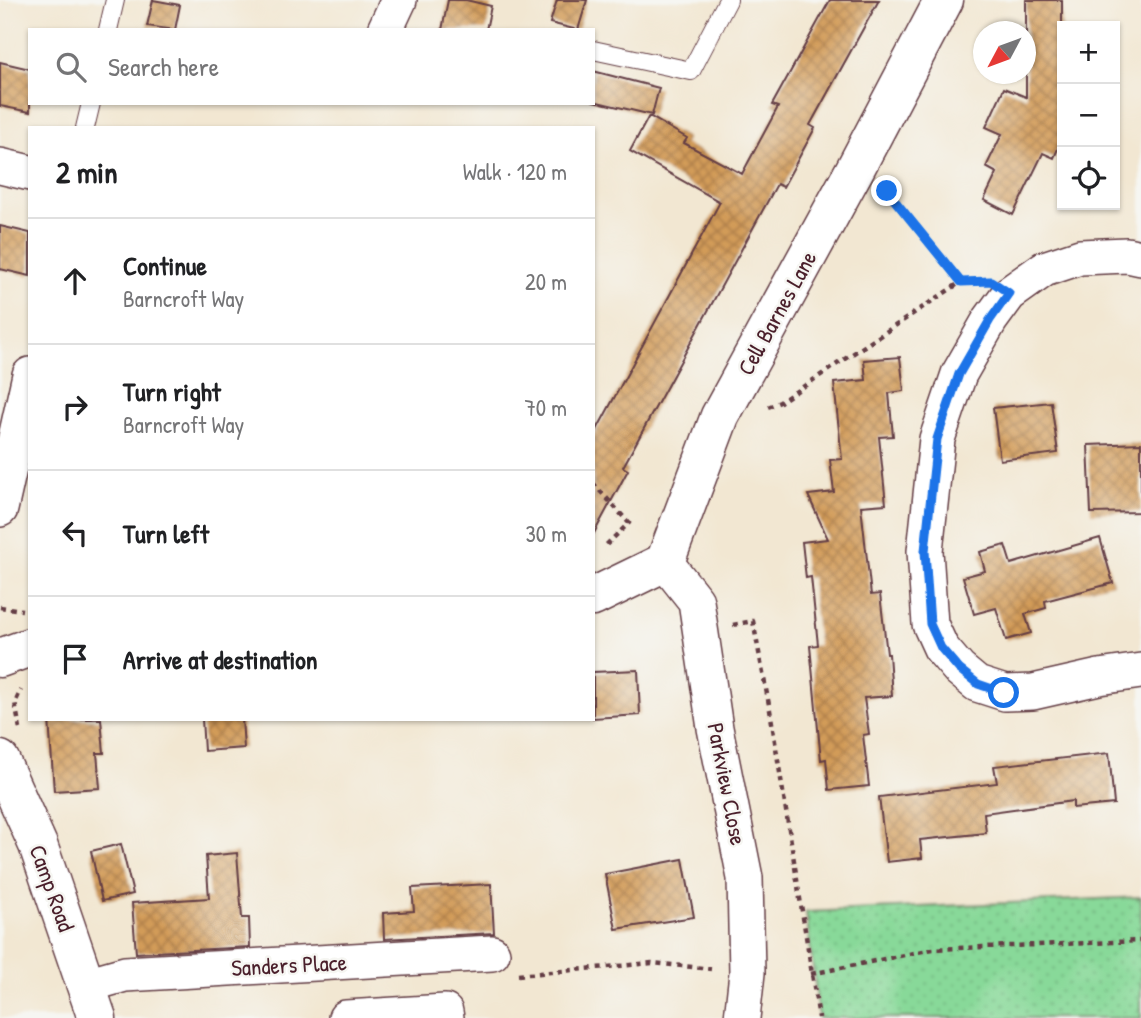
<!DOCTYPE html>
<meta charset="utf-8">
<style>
:root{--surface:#fff;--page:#f6f6f6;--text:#202124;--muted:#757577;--line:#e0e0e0}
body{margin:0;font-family:"Patrick Hand",sans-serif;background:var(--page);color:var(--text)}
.controls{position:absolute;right:21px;top:21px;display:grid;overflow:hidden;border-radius:0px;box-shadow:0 2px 5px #0004}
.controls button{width:63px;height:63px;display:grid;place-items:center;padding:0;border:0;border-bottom:2px solid var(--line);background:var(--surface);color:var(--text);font:35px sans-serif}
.compass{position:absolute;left:973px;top:21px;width:63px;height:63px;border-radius:50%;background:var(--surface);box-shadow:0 2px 5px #0004;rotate:229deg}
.stop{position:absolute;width:21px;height:21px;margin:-16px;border:5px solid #1a73e8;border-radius:50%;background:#fff}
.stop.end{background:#1a73e8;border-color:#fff;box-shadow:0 2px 7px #0008}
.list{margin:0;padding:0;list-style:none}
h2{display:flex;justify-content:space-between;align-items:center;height:91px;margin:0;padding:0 28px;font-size:30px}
h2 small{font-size:23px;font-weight:400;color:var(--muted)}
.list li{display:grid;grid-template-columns:46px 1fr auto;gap:21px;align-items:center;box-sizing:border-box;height:126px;padding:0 28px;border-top:2px solid var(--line)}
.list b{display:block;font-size:26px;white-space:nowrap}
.list p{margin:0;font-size:23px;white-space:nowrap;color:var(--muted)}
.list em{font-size:23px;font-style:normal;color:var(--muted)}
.icon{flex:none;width:38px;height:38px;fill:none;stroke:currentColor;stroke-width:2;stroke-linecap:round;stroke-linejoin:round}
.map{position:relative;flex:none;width:1141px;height:1018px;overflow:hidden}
.search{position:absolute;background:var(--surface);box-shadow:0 2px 5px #0004;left:28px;top:28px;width:567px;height:77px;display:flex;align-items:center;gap:18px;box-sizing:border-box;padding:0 24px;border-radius:0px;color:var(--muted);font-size:26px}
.panel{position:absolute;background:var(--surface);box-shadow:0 2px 5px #0004;left:28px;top:126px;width:567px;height:595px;border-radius:0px}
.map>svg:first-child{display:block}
.park{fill:url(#park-dots);stroke:#697c62;stroke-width:2}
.building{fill:url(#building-cross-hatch)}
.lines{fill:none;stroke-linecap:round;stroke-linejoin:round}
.service-casing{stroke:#633d44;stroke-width:20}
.minor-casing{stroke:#633d44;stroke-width:38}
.tertiary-casing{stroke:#633d44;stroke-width:41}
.path{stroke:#633d44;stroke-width:4.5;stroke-dasharray:5 5;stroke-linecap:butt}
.service{stroke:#fff;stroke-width:18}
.minor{stroke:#fff;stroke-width:35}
.tertiary{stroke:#fff;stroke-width:38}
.route{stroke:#1a73e8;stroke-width:9}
.labels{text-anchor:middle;stroke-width:5;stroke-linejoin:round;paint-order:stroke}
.street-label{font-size:23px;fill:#4a1f2b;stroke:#f6f6f2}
</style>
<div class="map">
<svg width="1141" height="1018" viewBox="0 0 1141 1018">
<defs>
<pattern id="park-dots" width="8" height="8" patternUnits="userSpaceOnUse" patternTransform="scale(1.75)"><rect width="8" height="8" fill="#88d999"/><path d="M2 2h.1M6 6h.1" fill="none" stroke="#77ba84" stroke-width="1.8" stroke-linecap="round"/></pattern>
<pattern id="building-cross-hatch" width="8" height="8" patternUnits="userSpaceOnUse" patternTransform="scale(1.75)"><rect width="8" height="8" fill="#d29b59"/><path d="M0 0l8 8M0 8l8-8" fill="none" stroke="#ac7e4a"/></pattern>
</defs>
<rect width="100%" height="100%" fill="#f6f6f2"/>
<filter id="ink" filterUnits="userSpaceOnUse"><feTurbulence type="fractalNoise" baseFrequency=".0143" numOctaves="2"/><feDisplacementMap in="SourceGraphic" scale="14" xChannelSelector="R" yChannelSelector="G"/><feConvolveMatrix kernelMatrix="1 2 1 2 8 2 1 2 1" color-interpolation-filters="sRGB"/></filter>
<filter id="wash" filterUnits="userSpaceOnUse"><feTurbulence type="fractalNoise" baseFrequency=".00686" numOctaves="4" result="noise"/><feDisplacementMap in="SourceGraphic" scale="28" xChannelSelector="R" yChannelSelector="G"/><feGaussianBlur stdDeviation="1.57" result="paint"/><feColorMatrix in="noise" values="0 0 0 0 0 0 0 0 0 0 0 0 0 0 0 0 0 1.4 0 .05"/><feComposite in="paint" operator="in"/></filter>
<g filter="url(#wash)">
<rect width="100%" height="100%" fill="#f2e7d2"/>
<path class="park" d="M1141 897V1018H819L806 912Z"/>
<g id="blocks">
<path class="building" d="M153 0 180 5 175 30 147 26Z
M448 0H466L491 6 486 30H442Z
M557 0H587L578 30 550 23Z
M830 0H879L810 125 815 128 783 187 777 184 623 467 628 470 593 535V437L720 202 630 151 649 116 687 138 684 143 742 174 778 107 772 105Z
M1026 0H1062V139L1054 158 1043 153 1013 215 984 200 997 173 986 167 1002 134 986 127 1004 88 1026 97Z
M0 62 30 69V112L0 106Z
M593 71 659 88 652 115 593 101Z
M0 226 30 233V276L0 269Z
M900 357 904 391 889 393 893 436 879 437 886 504 861 506 871 595 880 594 887 654H889L892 696 864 698 869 734 863 735 869 786 829 790 826 759 821 760 810 646 818 645 811 577 806 578 802 542 828 539 808 495 834 492 830 460 842 459 834 383 866 380 864 360Z
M1051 402 1058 453 1000 460 993 408Z
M1141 443V512L1091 513 1088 445Z
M1100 538 1113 583 1045 601 1046 608 1025 614 1031 633 1006 640 996 608 974 614 963 577 985 571 980 552 1005 545 1011 564Z
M638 670 640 715 593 718V672Z
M49 719H101L104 753H97L100 788 54 791Z
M202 719H242L244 748 204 751Z
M1109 753 1114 804 1073 808V801L984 813 986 833 920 840 922 858 887 862 879 797 997 783 994 766Z
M121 844 133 894 102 901 91 851Z
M237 853 242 918H249L250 947 136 953 132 903 209 898 206 856Z
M683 859 694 917 616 929 605 874Z
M491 884 494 933 384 939 383 913 414 911 412 888Z"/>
</g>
</g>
<g filter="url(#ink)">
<use href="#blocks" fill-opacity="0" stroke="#633d44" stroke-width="2"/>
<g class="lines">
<g class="service-casing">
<path id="service" d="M108 30 115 0
M593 50 691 71 728 0
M85 128 91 103"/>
</g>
<g class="minor-casing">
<path id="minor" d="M385 30 399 0
M0 166 30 173
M1141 258 1127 255 1080 257 1044 269 1009 294 990 320 959 374 937 439 925 551 930 624 941 648 959 669 977 684 1005 693 1033 692 1099 677 1141 671
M0 509 30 375
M665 562 696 601 715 728 745 878 747 973 742 1018
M86 985 125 974 492 953
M346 1018 445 1012 446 1018"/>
</g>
<g class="tertiary-casing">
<path id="tertiary" d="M593 597 665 562 720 416 854 171 944 0
M0 658 30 647
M0 760 38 845 97 1018"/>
</g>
<path class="path" d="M886 190 961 282
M768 407 780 402 961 282H974
M593 483 629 523 603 548
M0 607 22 610
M733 625 753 621 770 710 819 1018
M20 729 15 703 21 690
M811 974 933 949 1141 941
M518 975 652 963 711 969"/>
<use href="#service" class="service"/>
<use href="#minor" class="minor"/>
<use href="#tertiary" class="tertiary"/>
</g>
</g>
<g class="lines" filter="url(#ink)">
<path class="route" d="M887 191 961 282 991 281 1009 293 990 320 959 374 937 439 925 551 930 624 941 648 959 669 978 684 1004 693"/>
</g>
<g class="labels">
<g class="street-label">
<text transform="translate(777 313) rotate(-61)" y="8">Cell Barnes Lane</text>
<text transform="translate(727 784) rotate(79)" y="8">Parkview Close</text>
<text transform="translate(52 888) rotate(70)" y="8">Camp Road</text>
<text transform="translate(289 965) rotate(-3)" y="8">Sanders Place</text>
</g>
</g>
</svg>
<div class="controls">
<button>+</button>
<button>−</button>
<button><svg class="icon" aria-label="locate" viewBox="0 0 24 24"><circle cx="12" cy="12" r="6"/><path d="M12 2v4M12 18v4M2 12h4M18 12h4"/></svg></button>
</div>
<svg class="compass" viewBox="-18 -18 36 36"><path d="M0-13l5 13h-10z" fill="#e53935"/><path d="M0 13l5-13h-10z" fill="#757577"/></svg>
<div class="stop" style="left:1004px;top:693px"></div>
<div class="stop end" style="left:887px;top:191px"></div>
<div class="search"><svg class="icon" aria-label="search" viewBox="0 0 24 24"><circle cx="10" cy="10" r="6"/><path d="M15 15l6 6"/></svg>Search here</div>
<section class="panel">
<h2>2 min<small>Walk · 120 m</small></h2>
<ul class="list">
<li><svg class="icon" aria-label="ahead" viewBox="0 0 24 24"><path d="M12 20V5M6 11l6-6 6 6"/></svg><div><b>Continue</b><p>Barncroft Way</p></div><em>20 m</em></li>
<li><svg class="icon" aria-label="right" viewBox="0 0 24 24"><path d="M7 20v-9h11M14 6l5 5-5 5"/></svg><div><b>Turn right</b><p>Barncroft Way</p></div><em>70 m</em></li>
<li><svg class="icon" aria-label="left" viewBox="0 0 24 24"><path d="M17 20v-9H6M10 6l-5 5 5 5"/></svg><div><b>Turn left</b></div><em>30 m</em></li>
<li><svg class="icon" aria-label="arrive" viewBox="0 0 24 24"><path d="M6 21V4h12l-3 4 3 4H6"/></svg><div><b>Arrive at destination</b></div></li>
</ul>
</section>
</div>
